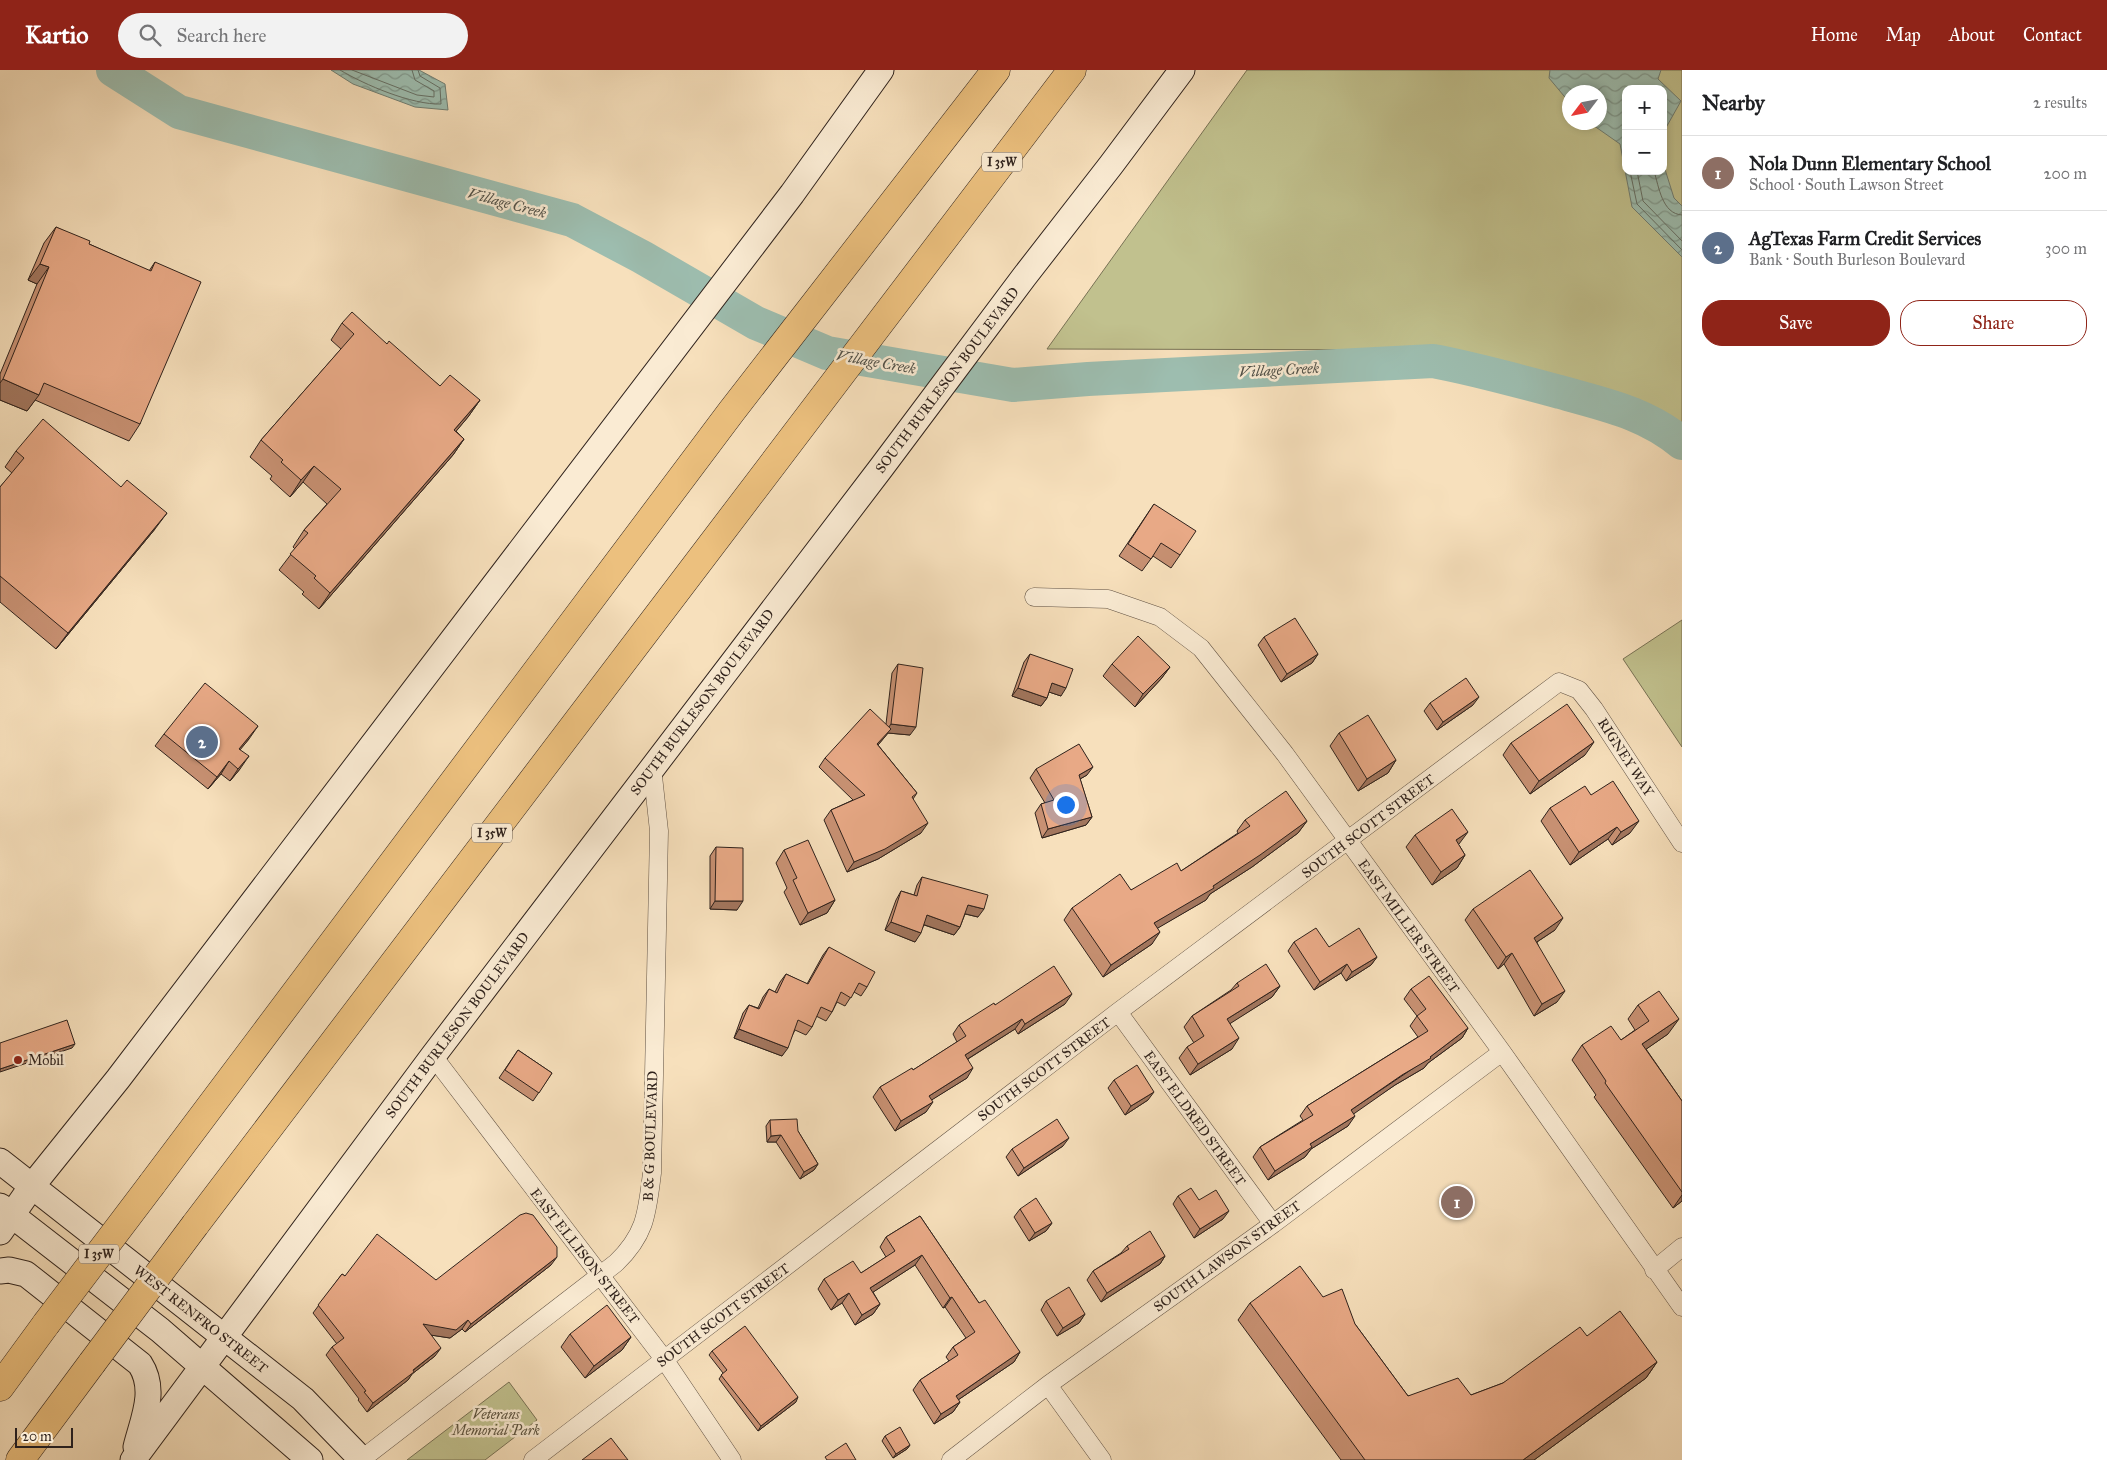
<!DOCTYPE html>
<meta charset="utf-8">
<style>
:root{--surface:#fff;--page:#f2f2f2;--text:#202124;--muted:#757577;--line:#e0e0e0;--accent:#8f2418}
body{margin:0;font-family:"IM FELL Great Primer",serif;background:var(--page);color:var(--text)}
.controls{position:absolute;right:15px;top:15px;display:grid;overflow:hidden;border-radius:10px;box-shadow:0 2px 8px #0003}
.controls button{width:45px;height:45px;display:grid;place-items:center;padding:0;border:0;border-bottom:1px solid var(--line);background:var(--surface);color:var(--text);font:25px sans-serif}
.compass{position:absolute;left:1562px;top:15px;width:45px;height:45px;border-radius:50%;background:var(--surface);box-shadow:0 2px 8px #0003;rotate:238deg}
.scale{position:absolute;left:15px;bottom:12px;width:58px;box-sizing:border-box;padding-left:5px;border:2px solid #2f221c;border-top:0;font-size:14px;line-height:18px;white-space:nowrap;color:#2f221c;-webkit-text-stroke:4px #faebd3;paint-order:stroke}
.you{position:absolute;left:1065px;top:734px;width:18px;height:18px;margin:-12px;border:4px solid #fff;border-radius:50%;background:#1a73e8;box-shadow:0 0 0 8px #1a73e833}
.badge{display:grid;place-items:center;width:32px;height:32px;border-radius:50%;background:var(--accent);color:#fff;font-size:16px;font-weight:700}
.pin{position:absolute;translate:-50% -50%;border:2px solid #fff;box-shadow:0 1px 5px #0006}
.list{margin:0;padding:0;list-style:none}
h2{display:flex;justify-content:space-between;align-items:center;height:65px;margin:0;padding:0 20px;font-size:21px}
h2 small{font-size:16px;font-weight:400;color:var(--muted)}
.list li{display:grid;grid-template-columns:32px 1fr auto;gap:15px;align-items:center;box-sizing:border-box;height:75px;padding:0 20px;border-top:1px solid var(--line)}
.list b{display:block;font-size:19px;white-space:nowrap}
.list p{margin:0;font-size:16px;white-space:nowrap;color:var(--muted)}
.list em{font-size:16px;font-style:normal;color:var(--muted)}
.actions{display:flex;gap:10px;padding:15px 20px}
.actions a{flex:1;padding:11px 0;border:1px solid var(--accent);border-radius:20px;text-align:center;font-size:18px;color:var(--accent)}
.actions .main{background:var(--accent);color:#fff}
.icon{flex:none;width:28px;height:28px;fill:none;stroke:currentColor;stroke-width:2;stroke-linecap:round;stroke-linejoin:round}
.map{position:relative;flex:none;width:1682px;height:1390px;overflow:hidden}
header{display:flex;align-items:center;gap:30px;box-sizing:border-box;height:70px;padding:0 25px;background:var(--accent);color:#fff}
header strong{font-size:24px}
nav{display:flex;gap:28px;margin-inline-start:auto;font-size:18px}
.search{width:350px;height:45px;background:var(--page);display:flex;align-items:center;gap:12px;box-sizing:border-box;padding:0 18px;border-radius:28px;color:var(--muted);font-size:19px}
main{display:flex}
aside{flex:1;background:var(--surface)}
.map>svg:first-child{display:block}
.green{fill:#c1c18e;stroke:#787255;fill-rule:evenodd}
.water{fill:url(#water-waves);stroke:#717f74}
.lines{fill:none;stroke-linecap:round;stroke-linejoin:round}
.shore{stroke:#667066;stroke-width:1}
.river{stroke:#9dbdaf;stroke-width:34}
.street-casing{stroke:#615244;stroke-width:19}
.secondary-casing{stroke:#2f221c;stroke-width:27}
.highway-casing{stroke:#2f221c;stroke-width:29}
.street{stroke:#faebd3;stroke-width:18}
.secondary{stroke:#faebd3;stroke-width:25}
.highway{stroke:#ecc07e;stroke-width:28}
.highway-bridge-casing{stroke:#2f221c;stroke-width:29;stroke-linecap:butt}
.highway-bridge{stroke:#ecc07e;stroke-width:28}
.wall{fill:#c89173;stroke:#2f221c}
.shaded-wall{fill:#a2765e;stroke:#2f221c}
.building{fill:#e8a986;stroke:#2f221c}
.poi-dot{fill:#8f2418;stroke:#faebd3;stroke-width:2}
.labels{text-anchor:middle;stroke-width:5;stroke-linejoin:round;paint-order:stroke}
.shield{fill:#faebd3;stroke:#6c5e53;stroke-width:1}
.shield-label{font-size:12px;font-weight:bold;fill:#2f221c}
.street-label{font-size:14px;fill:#2f221c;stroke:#faebd3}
.poi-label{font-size:14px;fill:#2f221c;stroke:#faebd3;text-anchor:start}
.park-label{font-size:14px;font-style:italic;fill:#5b523e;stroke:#faebd3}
.water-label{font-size:15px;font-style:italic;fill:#505048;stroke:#faebd3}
</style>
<header>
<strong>Kartio</strong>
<div class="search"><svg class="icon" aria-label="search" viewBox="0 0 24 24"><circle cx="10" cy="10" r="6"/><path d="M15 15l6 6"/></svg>Search here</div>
<nav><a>Home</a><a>Map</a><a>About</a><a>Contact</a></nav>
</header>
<main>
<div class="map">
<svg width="1682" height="1390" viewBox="0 0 1682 1390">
<defs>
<pattern id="water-waves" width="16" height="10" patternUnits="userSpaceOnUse" patternTransform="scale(1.25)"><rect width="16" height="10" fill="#9dbdaf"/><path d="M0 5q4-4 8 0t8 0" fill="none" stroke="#80998e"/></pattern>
</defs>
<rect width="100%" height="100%" fill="#f7e0bc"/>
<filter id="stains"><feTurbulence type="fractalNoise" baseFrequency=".004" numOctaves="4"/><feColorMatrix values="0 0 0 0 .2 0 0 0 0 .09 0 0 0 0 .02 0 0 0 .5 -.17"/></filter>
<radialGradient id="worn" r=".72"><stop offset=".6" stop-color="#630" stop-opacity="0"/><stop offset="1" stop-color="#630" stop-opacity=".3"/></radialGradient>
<path class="green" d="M1247 0H1682V364L1645 338 1442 280 1047 279ZM1626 19H1663V101H1626ZM1570 22H1600V52H1570Z
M1682 550V677L1623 589Z
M509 1312 537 1350 485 1390H407Z"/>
<path class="water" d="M331 0H419L445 14 448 40 415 37 353 14Z
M1550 0H1661L1658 9 1681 31 1663 63V19H1626V101H1663V93L1674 128 1682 136V187L1632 137 1620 74 1590 53 1600 52V22H1570L1569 32 1549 8Z"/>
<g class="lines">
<path class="shore" d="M340 0C365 15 412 35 441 34L440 18 420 6 418 0
M352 0 417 25 434 27V21L415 10 412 0
M1630 101 1637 134 1682 180
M1637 101 1643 131 1682 171
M1654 101C1659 117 1662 144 1682 145"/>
<path class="river" d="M113 0 179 42 572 150 642 187 756 253 827 283 1013 315 1088 309 1433 291C1476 299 1518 311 1560 322 1605 335 1644 342 1682 373"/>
<g class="street-casing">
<path id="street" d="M1034 527 1108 529 1160 547 1201 578 1285 684 1502 982 1682 1237
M1118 942 1273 1154
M433 986 664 1289 732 1390
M1654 1200 1682 1177
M1048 1315 1102 1390
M362 1389 616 1193C646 1164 647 1143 652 1103L659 761 652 697
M533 1390 1118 942 1559 612 1579 620 1594 639 1682 773
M951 1390 1048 1315 1273 1154 1502 982"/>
</g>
<g class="secondary-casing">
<path id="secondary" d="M0 1091 303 1329 362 1390
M0 1136 160 1260 310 1390
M0 1162 32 1116 118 1009 792 124 881 0
M0 1201 9 1200 26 1204 140 1294C157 1320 143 1349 136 1377
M133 1390 433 986 881 398 1024 207 1111 95 1182 0"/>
</g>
<g class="highway-casing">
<path id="highway" d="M152 1114 731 342 996 0
M195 1155 1072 0
M0 1317 46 1254
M20 1390 92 1293"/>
</g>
<use href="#street" class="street"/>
<use href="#secondary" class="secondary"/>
<use href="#highway" class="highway"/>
<g class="highway-bridge-casing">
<path id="highway-bridge" d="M46 1254 152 1114
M92 1293 195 1155"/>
</g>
<use href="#highway-bridge" class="highway-bridge"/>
</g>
<path class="wall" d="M56 157 89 174 149 201 155 192 140 354 129 371 35 330 27 341 0 330V304L37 214 28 210 44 173Z
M342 253 387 274 440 316 480 330 468 347 456 361 464 369 453 385 319 539 302 524 304 522 279 500 295 479 293 477 304 460 327 434 303 412 290 427 270 409 272 406 250 387 261 370 341 279 331 270Z
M16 381 155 459 56 579 0 532V417L12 403 5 397Z
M1154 434 1180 485 1171 498 1153 486 1142 501 1119 486Z
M1264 567 1318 584 1312 593 1281 612 1258 575Z
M1030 584 1061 626 1049 622 1047 628 1041 636 1012 626 1024 592Z
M898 594 910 665 888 663 878 675 917 723 913 729 921 763 878 789 847 802 824 750 831 740 853 730 819 697 825 688 886 654 892 603Z
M1112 594 1170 597 1161 609 1135 637 1103 606Z
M1430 633 1473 635 1437 660 1424 641Z
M1339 663 1396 690 1388 703 1358 721 1330 676Z
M164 664 249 669 240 679V699L230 711 221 704 208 719 155 676Z
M1511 673 1585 685 1530 724 1503 685Z
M1036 699 1087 705 1080 709 1092 747 1086 755 1042 768 1035 743 1041 734 1045 733 1030 708Z
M1591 725 1630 763 1612 775 1608 769 1570 795 1541 751 1550 738Z
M1245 750 1307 751 1298 763 1252 797 1210 824 1206 830 1157 858 1152 874 1103 907 1064 850 1072 838 1131 820 1181 801 1238 763 1237 761Z
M1415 765 1459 775 1465 785 1457 798 1432 815 1406 777Z
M716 777 737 840 710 839V786Z
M784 780 835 830 827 843 800 855 784 822 787 818 776 793Z
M922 807 978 847 965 844 960 857 954 865 924 855 915 872 885 860 896 830 901 821 914 825 917 815Z
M1473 839 1555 860 1537 872 1557 932 1534 946 1504 894 1498 899 1465 850Z
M1294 872 1329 877 1377 887 1371 895 1346 911 1341 903 1314 920 1288 881Z
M829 877 867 917 861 926 854 922 845 936 837 932 832 942 826 951 816 946 812 957 806 965 795 960 782 986 734 968 743 943 749 935 758 938 763 927 769 919 775 922 780 912 786 904 807 914 823 885Z
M1237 913 1280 916 1272 927 1230 953 1232 979 1190 1005 1179 988 1187 977 1194 973 1184 957 1192 946 1231 920Z
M1411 919 1468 958 1462 968 1428 993 1424 998 1395 1015 1353 1043 1348 1056 1311 1079 1305 1087 1268 1110 1253 1087 1260 1077 1303 1050 1300 1046 1307 1036 1418 967 1410 956 1417 946 1404 929Z
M1065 934 1018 964 1015 959 968 989 967 1008 931 1030 926 1042 895 1061 873 1027 880 1017 913 1000 957 972 953 964 959 955 995 935Z
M1638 935 1668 964 1646 979 1682 1031V1131L1673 1138 1594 1027 1596 1025 1572 990 1582 975 1621 970 1635 960 1628 949Z
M518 980 552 1003 533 1031 499 1008Z
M1114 1010 1148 1030 1125 1045 1108 1018Z
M770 1050 798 1061 818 1094 814 1100 800 1109 776 1072H767L766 1056Z
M1063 1076 1018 1106 1006 1087 1012 1079Z
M1178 1126 1199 1130 1223 1149 1194 1168 1173 1134Z
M1020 1139 1052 1153 1046 1161 1029 1171 1014 1147Z
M920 1146 979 1233 1020 1282 1014 1292 958 1330 960 1332 953 1342 934 1354 913 1320 920 1310 949 1291 946 1287 953 1277 966 1268 945 1237 943 1238 915 1195 873 1222 880 1234 873 1244 855 1255 842 1233 831 1240 818 1219 824 1209 861 1203 886 1187 880 1177 886 1167Z
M1127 1176 1165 1186 1160 1194 1101 1232 1087 1210 1093 1201 1121 1183Z
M551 1195 465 1262 462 1259 450 1268 431 1265 435 1286 412 1304 408 1310 367 1342 358 1330 359 1329 326 1285 332 1277 337 1274 313 1243 342 1204 345 1206 436 1210Z
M1323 1227 1355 1254 1408 1326 1471 1325 1503 1313 1587 1266 1657 1292 1646 1308 1534 1390H1341L1238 1250 1250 1233Z
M1046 1231 1085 1244 1079 1253 1057 1266 1041 1240Z
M570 1264 631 1267 622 1280 585 1308 561 1277Z
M712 1281 796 1332 758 1361 719 1309 723 1303 709 1285Z
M885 1366 910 1375 907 1379 893 1388 882 1371Z"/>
<path class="shaded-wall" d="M40 194 49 197 37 214 28 210Z
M3 309 39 325 27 341 0 330V313Z
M480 330 468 347 443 377 454 360Z
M464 369 453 385 319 539 330 523Z
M314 396 303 412 290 427 301 410Z
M167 443 155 459 56 579 68 563Z
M1318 584 1312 593 1281 612 1287 604Z
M1170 597 1161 609 1135 637 1143 624Z
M1052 613 1066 618 1061 626 1046 621Z
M1018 618 1047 628 1041 636 1012 626Z
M1479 627 1473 635 1437 660 1443 652Z
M891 654 916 657 910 665 888 663 884 668 870 684Z
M258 656 249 669 231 691 239 679Z
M1594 672 1585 685 1530 724 1539 711Z
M249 686 240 699 230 711 238 699Z
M1396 690 1388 703 1358 721 1367 709Z
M229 691 221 704 208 719Z
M1093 697 1087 705 1073 713 1079 705Z
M1092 747 1086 755 1042 768 1048 759Z
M1307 751 1298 763 1252 797 1210 824 1206 830 1146 865 1154 853 1213 816Z
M1639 751 1630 763 1612 775 1621 762Z
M928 753 921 763 878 789 847 802 854 792Z
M1617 757 1608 769 1570 795 1579 782Z
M1468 762 1459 774 1447 783 1456 770Z
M1465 785 1457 798 1432 815 1441 802Z
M835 830 827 843 800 855 808 843Z
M715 831H743L737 840 710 839Z
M968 835 984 839 978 847 962 843Z
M927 845 960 857 954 865 922 854Z
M1563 848 1555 860 1526 879 1534 868Z
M891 852 921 863 915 872 885 860Z
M1160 862 1152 874 1103 907 1111 895Z
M1512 883 1504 894 1498 899 1506 887Z
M1377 887 1371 895 1346 911 1352 902Z
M1347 894 1341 903 1314 920 1320 912Z
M1280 916 1272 927 1220 960 1227 949Z
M1565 921 1557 932 1534 946 1542 934Z
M1072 924 1065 934 1018 964 1025 954Z
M1022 949 1015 959 958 995 965 985Z
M1679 949 1668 964 1632 989 1642 974Z
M1468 958 1462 968 1428 993 1424 998 1395 1015 1345 1050 1351 1040 1430 987Z
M739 959 788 978 782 986 734 968Z
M1239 968 1232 979 1190 1005 1198 994Z
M75 974 72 978 0 1002V999Z
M973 998 967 1008 922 1036 929 1026Z
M1154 1022 1148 1030 1125 1045 1131 1036Z
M933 1032 926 1042 895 1061 901 1051Z
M1355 1046 1348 1056 1311 1079 1305 1087 1268 1110 1275 1101 1310 1074Z
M781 1065 776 1072H767L771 1066Z
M1069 1068 1063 1076 1018 1106 1024 1098Z
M818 1094 814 1100 800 1109 804 1102Z
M1682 1125V1131L1673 1138Z
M1229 1141 1223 1149 1194 1168 1200 1159Z
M1052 1153 1046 1161 1029 1171 1035 1163Z
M922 1185 915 1195 864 1228 870 1218Z
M1165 1186 1160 1194 1101 1232 1107 1223Z
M557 1187 551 1195 465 1262 471 1254Z
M849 1223 842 1233 831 1240 838 1230Z
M952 1227 945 1237 943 1238 950 1228Z
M880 1234 873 1244 855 1255 862 1245Z
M1085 1244 1079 1253 1057 1266 1063 1258Z
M468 1250 462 1259 450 1268 417 1263 423 1254Z
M631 1267 622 1280 585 1308 594 1296Z
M441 1278 435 1286 412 1304 408 1310 367 1342 373 1333Z
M1020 1282 1014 1292 949 1336 956 1326Z
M1657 1292 1646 1308 1534 1390H1523Z
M798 1327 796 1332 758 1361 761 1356Z
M960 1332 953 1342 934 1354 941 1344Z
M910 1375 907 1379 893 1388 896 1384Z"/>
<path class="building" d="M56 157 90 171 89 174 151 201 155 192 201 212 140 354 44 313 39 325 3 309 49 197 40 194Z
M352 242 387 274 389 271 440 316 450 305 480 330 454 360 464 369 330 523 314 508 316 506 290 484 308 463 304 460 341 419 314 396 301 410 281 392 283 390 261 370 354 264 342 253Z
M43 349 121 417 127 410 167 443 68 563 0 506V417L24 388 16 381Z
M1154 434 1196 461 1180 485 1161 473 1151 489 1128 474Z
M1295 548 1318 584 1287 604 1264 567Z
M1138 566 1170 597 1143 624 1112 594Z
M1030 584 1073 599 1066 618 1052 613 1047 628 1018 618Z
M898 594 923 598 916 657 891 654Z
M1466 608 1479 627 1443 652 1430 633Z
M205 613 258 656 239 679 249 686 238 699 229 691 217 707 164 664Z
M1567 634 1594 672 1539 711 1511 673Z
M870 639 891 659 877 674 917 723 912 727 928 753 885 779 854 792 831 740 865 725 825 688Z
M1368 645 1396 690 1367 709 1339 663Z
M1079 674 1093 697 1079 705 1092 747 1048 759 1041 734 1054 730 1036 699Z
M1613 711 1639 751 1621 762 1617 757 1579 782 1550 738 1585 716 1591 725Z
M1286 721 1307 751 1260 785 1213 816 1214 818 1154 853 1160 862 1111 895 1072 838 1120 804 1131 820 1177 793 1181 801 1250 756 1245 750Z
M1452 739 1468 762 1456 770 1465 785 1441 802 1415 765Z
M808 770 835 830 808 843 793 810 797 808 784 780Z
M716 777 743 778V831H715Z
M1530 800 1563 848 1534 868 1565 921 1542 934 1512 883 1506 887 1473 839Z
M922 807 988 825 984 839 968 835 960 857 927 845 921 863 891 852 901 821 917 826Z
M1316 858 1329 877 1359 858 1377 887 1352 902 1347 894 1320 912 1294 872Z
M829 877 875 902 867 917 859 913 851 928 841 922 832 942 821 937 812 957 798 950 788 978 739 959 749 935 759 939 769 919 777 923 786 904 808 914Z
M1266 894 1280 916 1227 949 1239 968 1198 994 1187 977 1204 966 1192 946 1239 916 1237 913Z
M1054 896 1072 924 1025 954 1022 949 965 985 973 998 929 1026 933 1032 901 1051 880 1017 912 998 913 1000 966 966 959 955 994 933 995 935Z
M1429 906 1468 958 1430 987 1431 988 1402 1005 1351 1040 1355 1046 1310 1074 1312 1077 1275 1101 1260 1077 1313 1045 1307 1036 1428 961 1417 946 1426 939 1411 919Z
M1659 921 1679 949 1642 974 1682 1031V1122L1605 1013 1606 1011 1582 975 1611 956 1621 970 1649 951 1638 935Z
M67 950 75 974 0 999V973Z
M518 980 552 1003 539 1023 505 1000Z
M1137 995 1154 1022 1131 1036 1114 1010Z
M797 1049 798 1061 818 1094 804 1102 781 1065 771 1066 770 1050Z
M1057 1049 1069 1068 1024 1098 1012 1079Z
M1191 1118 1199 1130 1216 1120 1229 1141 1200 1159 1178 1126Z
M1036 1128 1052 1153 1035 1163 1020 1139Z
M526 1143 533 1145 557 1177V1187L471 1254 468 1250 456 1260 423 1254 441 1278 413 1300 414 1302 373 1333 364 1322 366 1321 332 1277 344 1268 318 1235 342 1204 345 1206 377 1164 436 1210 520 1145Z
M920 1146 979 1233 985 1230 1020 1282 956 1326 960 1332 941 1344 920 1310 958 1285 953 1277 975 1262 952 1227 950 1228 922 1185 870 1218 880 1234 862 1245 849 1223 838 1230 824 1209 853 1191 861 1203 895 1181 886 1167Z
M1150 1161 1165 1186 1107 1223 1093 1201 1129 1179 1127 1176Z
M1300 1196 1323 1227 1342 1219 1355 1254 1408 1326 1458 1308 1471 1325 1503 1313 1580 1257 1587 1266 1620 1241 1657 1292 1523 1390H1365L1250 1233Z
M1069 1217 1085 1244 1063 1258 1046 1231Z
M607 1235 631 1267 594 1296 570 1264Z
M745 1256 798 1327 761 1356 721 1305 727 1300 712 1281Z
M900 1357 910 1375 896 1384 885 1366Z
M611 1368 628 1390H582Z
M846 1373 856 1390H827L825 1387Z"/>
<circle class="poi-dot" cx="18" cy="990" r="5"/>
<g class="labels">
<g class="shield">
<rect x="982" y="82.5" width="40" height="19" rx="4"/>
<rect x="472" y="753.5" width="40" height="19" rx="4"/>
<rect x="79" y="1174.5" width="40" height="19" rx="4"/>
</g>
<g class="shield-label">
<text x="1002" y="96">I 35W</text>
<text x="492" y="767">I 35W</text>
<text x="99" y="1188">I 35W</text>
</g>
<g class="street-label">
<text transform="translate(947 310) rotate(-53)" y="5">SOUTH BURLESON BOULEVARD</text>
<text transform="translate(702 632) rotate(-53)" y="5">SOUTH BURLESON BOULEVARD</text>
<text transform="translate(1626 687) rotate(57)" y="5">RIGNEY WAY</text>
<text transform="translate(1368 756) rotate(-37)" y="5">SOUTH SCOTT STREET</text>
<text transform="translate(1409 856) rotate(54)" y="5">EAST MILLER STREET</text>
<text transform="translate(457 955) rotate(-53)" y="5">SOUTH BURLESON BOULEVARD</text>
<text transform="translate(1044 999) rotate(-37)" y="5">SOUTH SCOTT STREET</text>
<text transform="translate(1195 1048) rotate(54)" y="5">EAST ELDRED STREET</text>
<text transform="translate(650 1066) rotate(-88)" y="5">B &amp; G BOULEVARD</text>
<text transform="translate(585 1186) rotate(52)" y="5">EAST ELLISON STREET</text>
<text transform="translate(1227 1186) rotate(-36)" y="5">SOUTH LAWSON STREET</text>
<text transform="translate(723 1245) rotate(-37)" y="5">SOUTH SCOTT STREET</text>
<text transform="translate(201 1249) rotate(38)" y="5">WEST RENFRO STREET</text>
</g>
<g class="poi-label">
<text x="28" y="995">Mobil</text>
</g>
<g class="park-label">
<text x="496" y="1349">Veterans<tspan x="496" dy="16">Memorial Park</tspan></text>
</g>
<g class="water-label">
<text transform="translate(507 133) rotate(15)" y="5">Village Creek</text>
<text transform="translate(876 292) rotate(10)" y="5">Village Creek</text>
<text transform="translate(1279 300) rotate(-3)" y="5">Village Creek</text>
</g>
</g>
<rect width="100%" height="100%" filter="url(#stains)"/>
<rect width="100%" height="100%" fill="url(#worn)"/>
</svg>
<div class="controls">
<button>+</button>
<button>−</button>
</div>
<svg class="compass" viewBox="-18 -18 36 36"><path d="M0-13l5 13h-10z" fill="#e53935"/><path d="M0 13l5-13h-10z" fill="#757577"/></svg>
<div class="scale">20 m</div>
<div class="you"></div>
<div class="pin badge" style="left:1457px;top:1132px;background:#8d6e63">1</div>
<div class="pin badge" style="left:202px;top:672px;background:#5c6f8a">2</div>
</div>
<aside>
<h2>Nearby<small>2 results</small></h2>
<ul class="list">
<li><span class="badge" style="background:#8d6e63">1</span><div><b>Nola Dunn Elementary School</b><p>School · South Lawson Street</p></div><em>200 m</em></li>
<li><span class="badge" style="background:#5c6f8a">2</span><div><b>AgTexas Farm Credit Services</b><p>Bank · South Burleson Boulevard</p></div><em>300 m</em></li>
</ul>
<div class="actions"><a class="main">Save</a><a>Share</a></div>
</aside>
</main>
